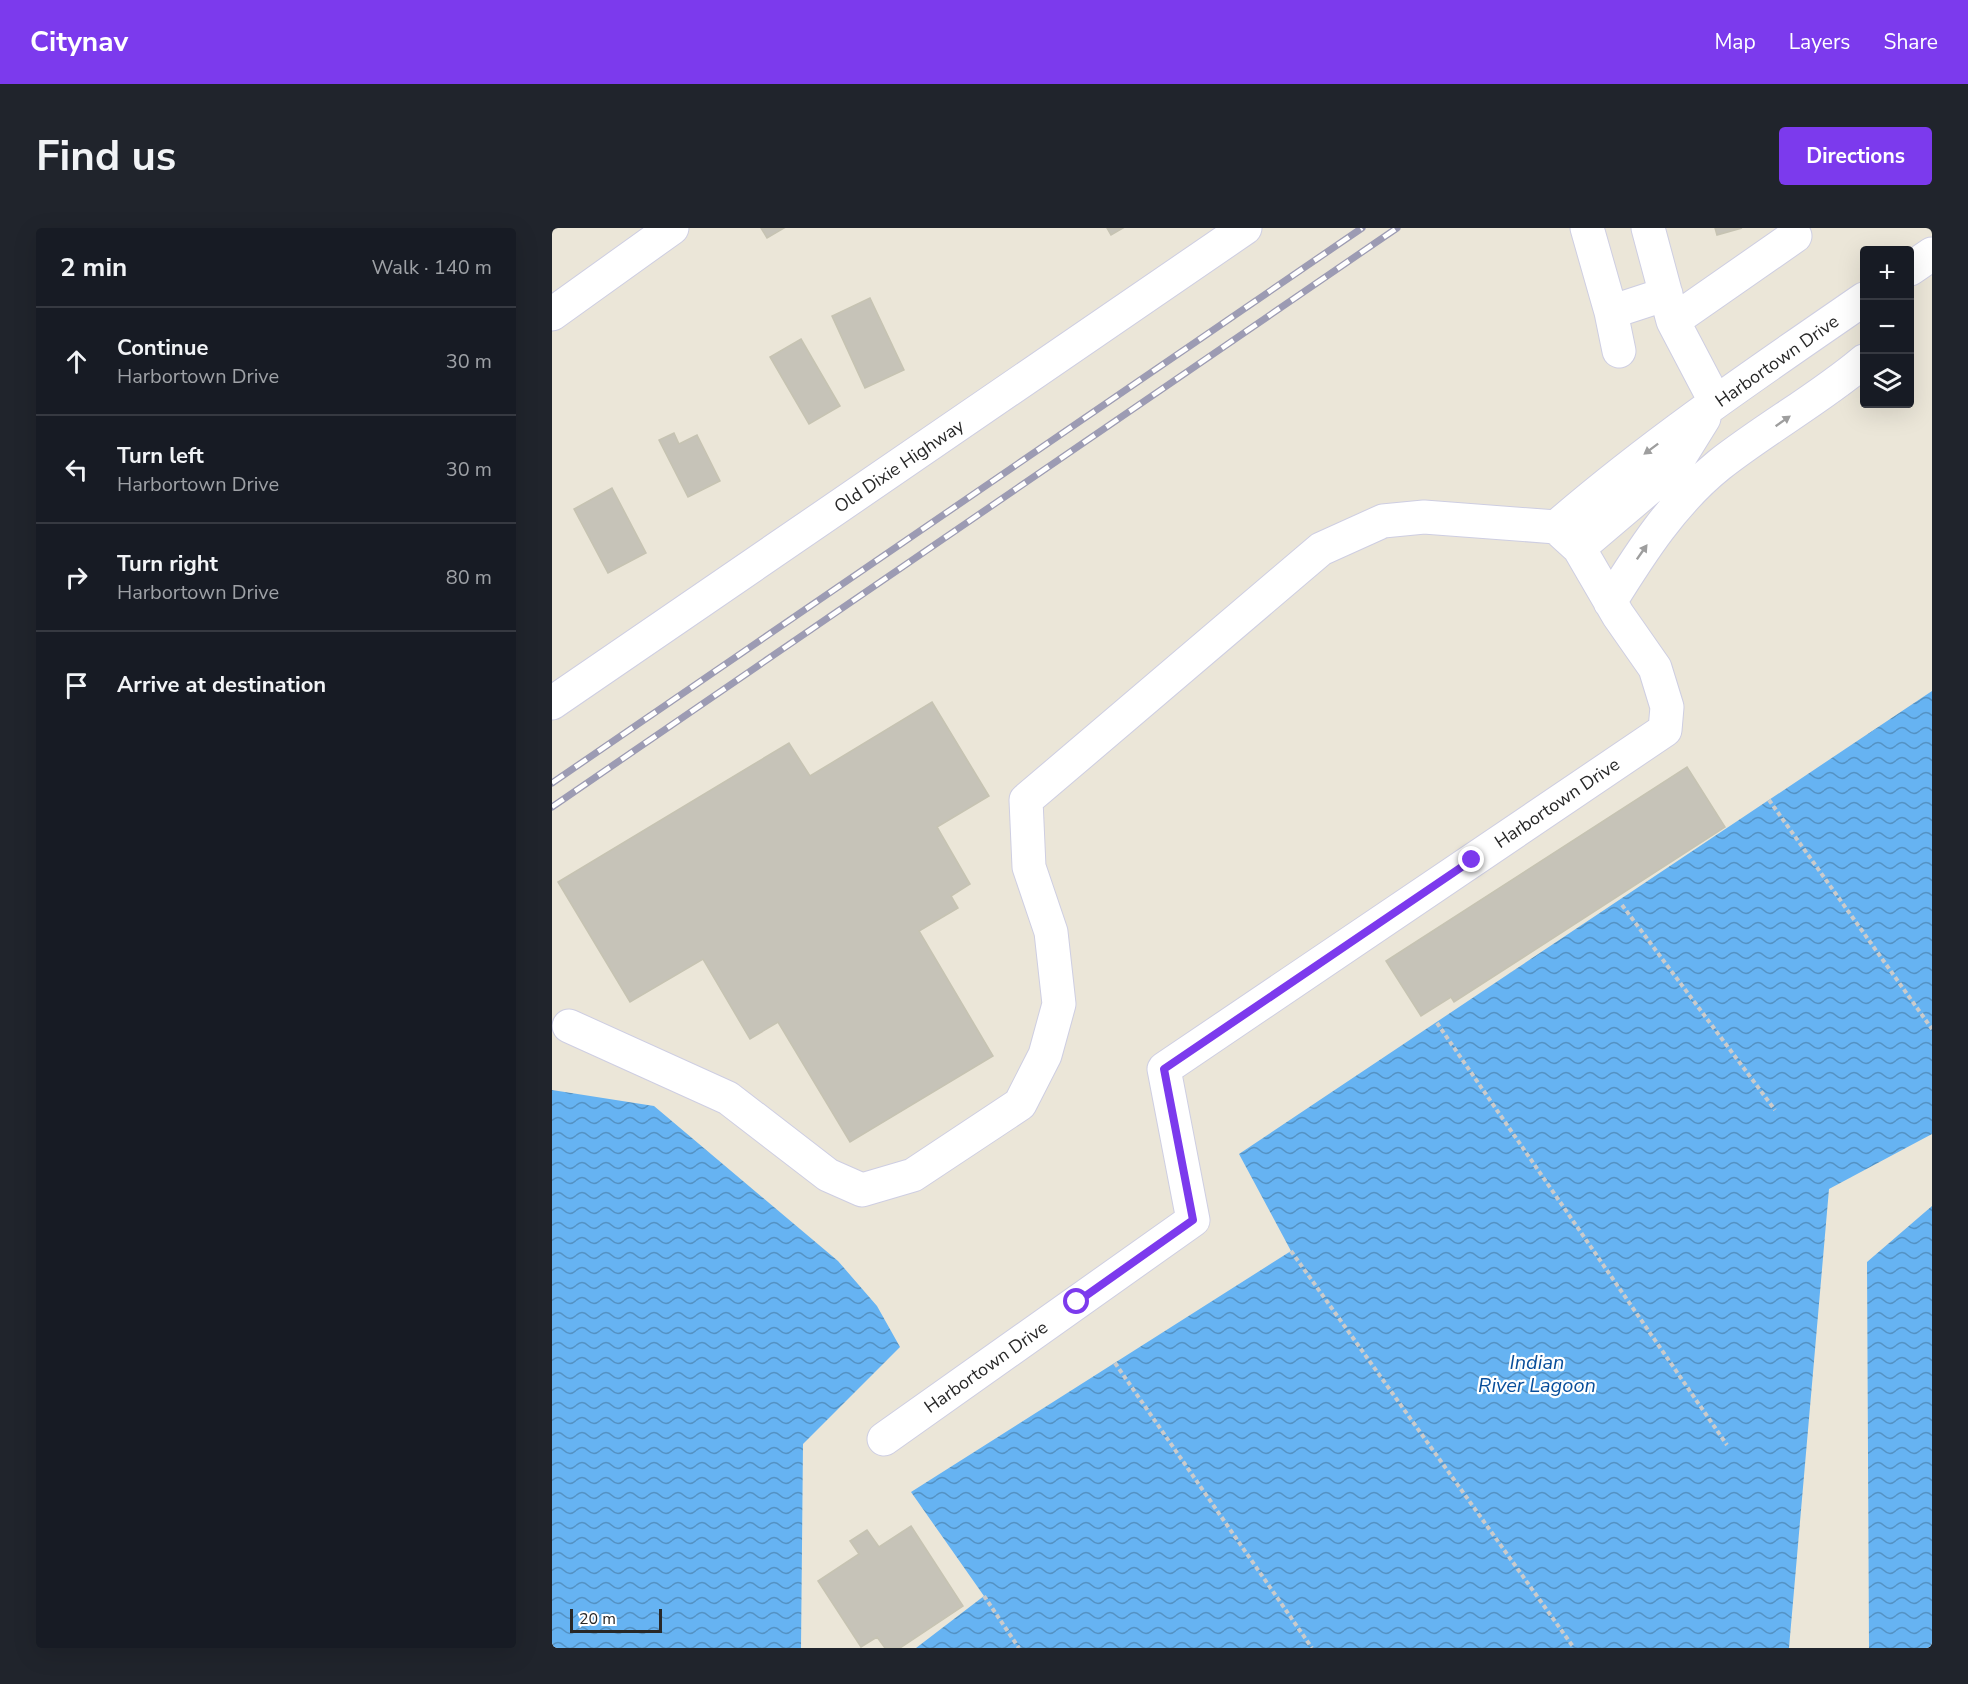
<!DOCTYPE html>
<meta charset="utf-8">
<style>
:root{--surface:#171b24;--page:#20242c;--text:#f1f3f6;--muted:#9ea1a6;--line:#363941;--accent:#7c3aed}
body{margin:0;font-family:"Nunito Sans",sans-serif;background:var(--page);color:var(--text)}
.controls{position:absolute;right:18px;top:18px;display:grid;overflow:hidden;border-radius:6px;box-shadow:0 6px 24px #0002}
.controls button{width:54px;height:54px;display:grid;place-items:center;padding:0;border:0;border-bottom:2px solid var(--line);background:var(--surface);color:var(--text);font:30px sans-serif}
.scale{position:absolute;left:18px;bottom:15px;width:92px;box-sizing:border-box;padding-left:6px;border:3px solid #282828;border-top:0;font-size:16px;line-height:21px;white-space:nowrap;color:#282828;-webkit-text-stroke:4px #fff;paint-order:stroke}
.stop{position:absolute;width:18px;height:18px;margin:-14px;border:4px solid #7c3aed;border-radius:50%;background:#fff}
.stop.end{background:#7c3aed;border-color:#fff;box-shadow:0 2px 6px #0008}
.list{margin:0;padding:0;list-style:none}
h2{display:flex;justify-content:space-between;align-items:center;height:78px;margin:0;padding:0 24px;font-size:26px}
h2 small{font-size:20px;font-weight:400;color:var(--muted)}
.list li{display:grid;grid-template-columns:39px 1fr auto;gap:18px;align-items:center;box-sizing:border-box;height:108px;padding:0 24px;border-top:2px solid var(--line)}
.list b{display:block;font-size:22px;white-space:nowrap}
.list p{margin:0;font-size:20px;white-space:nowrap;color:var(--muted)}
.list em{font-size:20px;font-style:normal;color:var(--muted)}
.icon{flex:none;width:33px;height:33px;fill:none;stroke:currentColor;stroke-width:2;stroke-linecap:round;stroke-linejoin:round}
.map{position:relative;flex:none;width:1380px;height:1420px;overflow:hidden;border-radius:6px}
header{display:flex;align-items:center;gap:36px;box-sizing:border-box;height:84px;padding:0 30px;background:var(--accent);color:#fff}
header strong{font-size:28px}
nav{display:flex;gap:33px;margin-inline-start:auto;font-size:21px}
.intro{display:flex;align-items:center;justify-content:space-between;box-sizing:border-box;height:144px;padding:0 36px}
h1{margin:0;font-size:42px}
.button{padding:15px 27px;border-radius:6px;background:var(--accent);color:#fff;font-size:21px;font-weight:700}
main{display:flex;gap:36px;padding:0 36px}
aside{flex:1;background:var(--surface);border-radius:6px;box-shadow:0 6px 24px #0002}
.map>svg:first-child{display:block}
.water{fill:url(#water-waves)}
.building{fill:#c6c3b8;stroke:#c6c3b2;stroke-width:1.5}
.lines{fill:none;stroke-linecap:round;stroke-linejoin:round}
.minor-casing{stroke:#cecee2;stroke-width:35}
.path{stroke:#cbcbcb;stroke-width:4;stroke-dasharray:4.5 3;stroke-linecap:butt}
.minor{stroke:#fff;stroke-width:33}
.rail-casing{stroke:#9c9bb3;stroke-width:7}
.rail{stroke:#fff;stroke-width:4.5;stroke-dasharray:14;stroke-linecap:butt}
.oneway{fill:#9e9e9e}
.route{stroke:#7c3aed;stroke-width:8}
.labels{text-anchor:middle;stroke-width:4.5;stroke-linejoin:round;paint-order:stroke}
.street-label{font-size:18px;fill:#282828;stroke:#fff}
.water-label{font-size:20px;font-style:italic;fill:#084e9b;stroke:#fff}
</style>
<header>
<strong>Citynav</strong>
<nav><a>Map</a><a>Layers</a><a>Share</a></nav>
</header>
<div class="intro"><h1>Find us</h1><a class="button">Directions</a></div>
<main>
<aside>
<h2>2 min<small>Walk · 140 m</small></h2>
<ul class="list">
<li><svg class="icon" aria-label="ahead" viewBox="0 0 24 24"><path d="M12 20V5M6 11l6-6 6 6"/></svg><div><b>Continue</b><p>Harbortown Drive</p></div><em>30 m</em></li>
<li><svg class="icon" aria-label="left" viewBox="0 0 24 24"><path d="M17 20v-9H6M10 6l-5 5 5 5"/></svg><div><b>Turn left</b><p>Harbortown Drive</p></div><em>30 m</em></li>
<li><svg class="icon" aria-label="right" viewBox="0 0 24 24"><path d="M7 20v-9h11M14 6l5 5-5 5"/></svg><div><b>Turn right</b><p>Harbortown Drive</p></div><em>80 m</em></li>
<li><svg class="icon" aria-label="arrive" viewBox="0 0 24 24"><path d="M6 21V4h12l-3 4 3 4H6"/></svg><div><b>Arrive at destination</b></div></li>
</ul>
</aside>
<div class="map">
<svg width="1380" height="1420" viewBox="0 0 1380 1420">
<defs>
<pattern id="water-waves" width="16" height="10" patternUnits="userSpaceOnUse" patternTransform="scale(1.5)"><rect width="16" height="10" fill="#66b3f2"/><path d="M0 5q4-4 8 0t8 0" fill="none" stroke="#5492c4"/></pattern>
</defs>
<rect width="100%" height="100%" fill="#ebe6d8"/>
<path class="water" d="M1380 463V906L1277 961 1237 1420H364L432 1368 359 1264 739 1023 687 926Z
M0 862 102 878 286 1033 325 1078 348 1119 251 1216 249 1420H0Z
M1380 978V1420H1317L1315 1034Z"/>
<path class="building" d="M209 0H232L215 10Z
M555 0H571L559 7Z
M1163 0H1190L1165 7Z
M318 70 352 142 313 160 280 88Z
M249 111 288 178 257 196 218 129Z
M122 205 127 216 145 207 168 253 136 269 107 212Z
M60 260 94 325 56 345 22 281Z
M380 474 437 568 385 599 418 656 399 668 406 680 367 703 441 828 298 914 226 794 198 811 151 731 78 774 6 654 237 515 258 548Z
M1135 539 1173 599 902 774 899 769 869 788 834 733Z
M359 1298 411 1378 348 1420H333L325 1409 309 1419 266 1353 307 1326 298 1313 315 1302 327 1319Z"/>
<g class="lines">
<g class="minor-casing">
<path id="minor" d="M1035 0 1059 84 1067 123
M1096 0 1121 93
M1358 41 1380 26
M1059 84 1114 66
M0 86 120 0
M1163 173 1121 93 1243 8
M1004 299C1101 215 1206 144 1312 71
M1027 320 1121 240 1152 190
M1058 374C1089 324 1121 274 1167 237 1214 200 1267 171 1312 133
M0 475 693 0
M17 798 176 870 276 947 310 962 361 947 468 876 493 827 507 776 499 704 477 639 474 572 769 321 831 293 872 289 1004 299 1027 320 1066 387 1103 440 1115 479 1113 502 612 841 641 992 332 1211"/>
</g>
<path class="path" d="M1217 572 1380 801
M1070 677 1223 882
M885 795 1175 1217
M739 1023 1022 1420
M563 1135 760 1420
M432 1368 467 1420"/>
<use href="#minor" class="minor"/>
<g class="rail-casing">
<path id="rail" d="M0 555 810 0
M0 579 845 0"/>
</g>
<use href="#rail" class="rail"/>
</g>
<defs><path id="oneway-solid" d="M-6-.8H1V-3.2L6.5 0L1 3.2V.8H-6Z" transform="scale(1.5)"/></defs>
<g class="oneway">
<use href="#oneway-solid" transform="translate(1231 193) rotate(-35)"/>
<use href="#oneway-solid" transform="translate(1099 221) rotate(143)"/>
<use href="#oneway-solid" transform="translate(1090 324) rotate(-55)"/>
</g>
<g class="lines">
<path class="route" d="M525 1074 641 992 612 841 920 632"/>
</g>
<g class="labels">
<g class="street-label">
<text transform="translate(1225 133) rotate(-35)" y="6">Harbortown Drive</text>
<text transform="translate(347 238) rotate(-34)" y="6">Old Dixie Highway</text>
<text transform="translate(1005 575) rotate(-34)" y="6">Harbortown Drive</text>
<text transform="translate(434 1139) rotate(-35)" y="6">Harbortown Drive</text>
</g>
<g class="water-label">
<text x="985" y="1141">Indian<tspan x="985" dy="23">River Lagoon</tspan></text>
</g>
</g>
</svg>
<div class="controls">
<button>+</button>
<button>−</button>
<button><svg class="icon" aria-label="layers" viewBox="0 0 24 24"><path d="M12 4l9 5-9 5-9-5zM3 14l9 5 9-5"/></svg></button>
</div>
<div class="scale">20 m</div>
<div class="stop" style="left:525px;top:1074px"></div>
<div class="stop end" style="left:920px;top:632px"></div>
</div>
</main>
